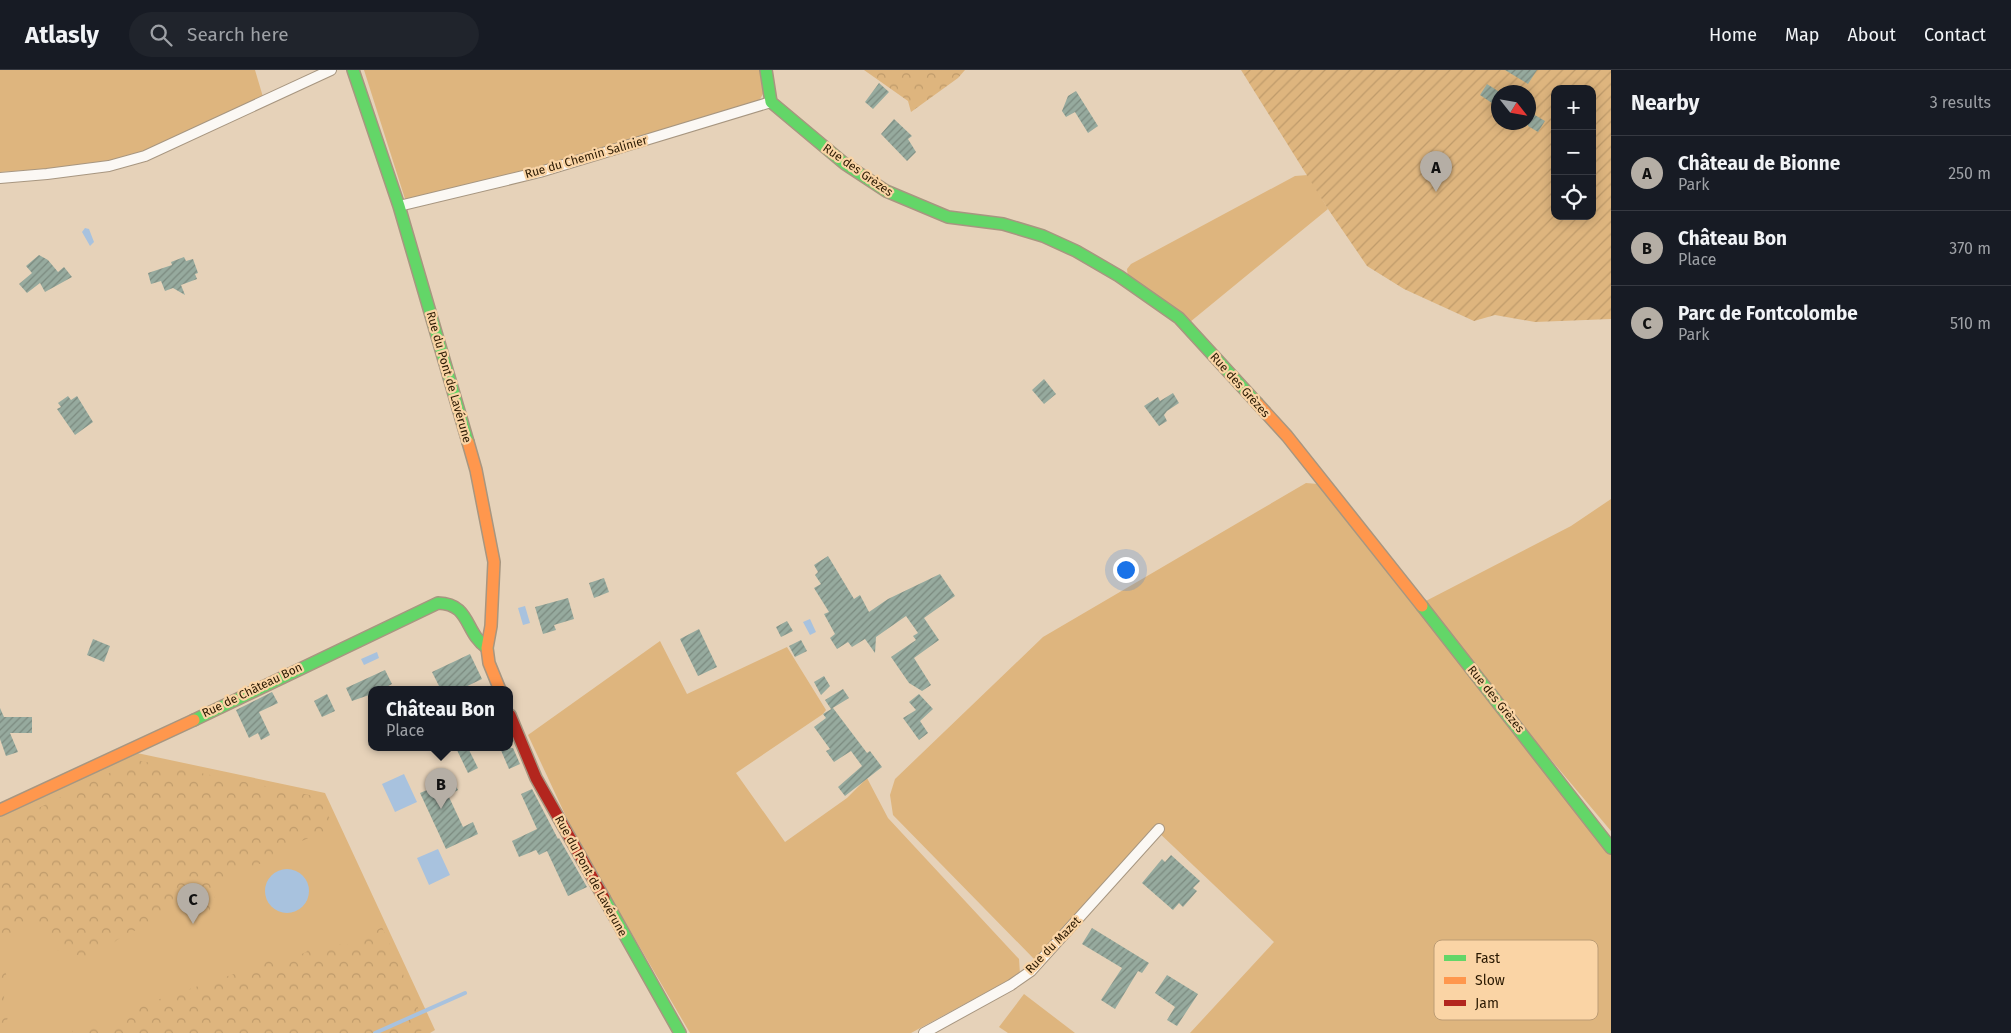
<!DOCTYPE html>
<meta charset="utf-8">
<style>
:root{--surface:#171b24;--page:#20242c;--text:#f1f3f6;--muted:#9ea1a6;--line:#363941;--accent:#b5aea5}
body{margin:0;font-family:"Fira Sans",sans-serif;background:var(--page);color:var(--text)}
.controls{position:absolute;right:15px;top:15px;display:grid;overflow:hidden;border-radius:10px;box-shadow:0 2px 12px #0003}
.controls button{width:45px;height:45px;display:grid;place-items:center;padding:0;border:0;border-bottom:1px solid var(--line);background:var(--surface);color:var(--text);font:25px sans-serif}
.compass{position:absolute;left:1491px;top:15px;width:45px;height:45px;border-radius:50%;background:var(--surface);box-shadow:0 2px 12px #0003;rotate:121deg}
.you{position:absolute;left:1125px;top:499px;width:18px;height:18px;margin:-12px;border:4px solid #fff;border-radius:50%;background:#1a73e8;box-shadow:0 0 0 8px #1a73e833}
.badge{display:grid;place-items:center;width:32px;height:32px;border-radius:50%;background:var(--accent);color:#111;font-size:16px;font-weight:700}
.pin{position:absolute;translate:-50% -41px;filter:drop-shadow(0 1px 2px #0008)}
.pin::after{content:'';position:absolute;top:26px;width:18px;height:15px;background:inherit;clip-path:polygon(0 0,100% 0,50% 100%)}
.popup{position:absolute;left:368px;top:616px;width:145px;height:65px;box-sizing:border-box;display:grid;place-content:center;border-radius:10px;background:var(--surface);filter:drop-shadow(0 1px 4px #0005);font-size:16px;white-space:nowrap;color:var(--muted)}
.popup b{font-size:19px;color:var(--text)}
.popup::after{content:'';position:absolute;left:50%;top:100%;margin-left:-10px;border:10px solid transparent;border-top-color:var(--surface)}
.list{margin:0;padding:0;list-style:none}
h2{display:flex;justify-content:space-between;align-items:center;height:65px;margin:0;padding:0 20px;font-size:21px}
h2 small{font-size:16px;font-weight:400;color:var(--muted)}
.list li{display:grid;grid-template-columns:32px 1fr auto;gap:15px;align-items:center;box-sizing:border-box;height:75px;padding:0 20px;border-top:1px solid var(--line)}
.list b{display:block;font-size:19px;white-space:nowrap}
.list p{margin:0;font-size:16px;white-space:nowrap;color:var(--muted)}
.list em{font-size:16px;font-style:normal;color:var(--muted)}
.icon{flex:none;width:28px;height:28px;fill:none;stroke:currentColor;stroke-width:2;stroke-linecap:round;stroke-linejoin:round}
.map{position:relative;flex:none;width:1611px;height:963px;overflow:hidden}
header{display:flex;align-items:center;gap:30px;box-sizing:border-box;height:70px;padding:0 25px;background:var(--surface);border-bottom:1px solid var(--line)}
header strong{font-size:24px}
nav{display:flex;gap:28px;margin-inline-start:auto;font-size:18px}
.search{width:350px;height:45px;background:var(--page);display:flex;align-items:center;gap:12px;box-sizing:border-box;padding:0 18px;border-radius:28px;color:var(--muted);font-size:19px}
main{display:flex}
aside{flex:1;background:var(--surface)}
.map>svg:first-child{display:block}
.green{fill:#deb57e}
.forest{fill:url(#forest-crowns)}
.garden{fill:url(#garden-furrows);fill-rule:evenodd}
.water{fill:#a8c2de}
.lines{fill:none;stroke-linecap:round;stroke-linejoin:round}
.stream{stroke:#a8c2de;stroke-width:4}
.building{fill:url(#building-hatch)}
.street-casing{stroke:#a79680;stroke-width:12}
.fast-casing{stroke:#a79680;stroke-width:14}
.slow-casing{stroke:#a79680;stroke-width:14}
.jam-casing{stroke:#a79680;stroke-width:14}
.street{stroke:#fbf8f4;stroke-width:10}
.fast{stroke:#63d668;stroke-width:11}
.slow{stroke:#ff974d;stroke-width:11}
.jam{stroke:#b3261e;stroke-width:11}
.labels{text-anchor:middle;stroke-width:4.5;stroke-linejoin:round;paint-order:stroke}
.street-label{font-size:12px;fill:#2a1902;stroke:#fad4a5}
.key{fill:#fad4a5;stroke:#bc9c74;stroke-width:1}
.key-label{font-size:14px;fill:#2a1902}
</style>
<header>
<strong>Atlasly</strong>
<div class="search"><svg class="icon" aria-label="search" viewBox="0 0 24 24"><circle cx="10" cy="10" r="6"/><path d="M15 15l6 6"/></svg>Search here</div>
<nav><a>Home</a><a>Map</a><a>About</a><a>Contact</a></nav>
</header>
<main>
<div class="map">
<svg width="1611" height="963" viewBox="0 0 1611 963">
<defs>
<pattern id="forest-crowns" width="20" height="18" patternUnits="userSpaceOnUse" patternTransform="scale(1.25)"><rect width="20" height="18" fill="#deb57e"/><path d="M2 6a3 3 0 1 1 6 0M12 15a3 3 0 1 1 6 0" fill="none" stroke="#bf9b6b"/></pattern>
<pattern id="garden-furrows" width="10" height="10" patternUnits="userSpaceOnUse" patternTransform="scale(1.25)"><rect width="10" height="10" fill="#deb57e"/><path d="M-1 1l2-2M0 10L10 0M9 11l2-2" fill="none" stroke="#bf9b6b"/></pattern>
<pattern id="building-hatch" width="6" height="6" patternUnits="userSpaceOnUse" patternTransform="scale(1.25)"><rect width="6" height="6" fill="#96aa9e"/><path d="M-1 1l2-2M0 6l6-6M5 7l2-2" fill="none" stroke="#7b8a7f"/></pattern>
</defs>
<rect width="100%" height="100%" fill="#e6d2b9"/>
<path class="green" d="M0 0H255L263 27C214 49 164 79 111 91 75 99 37 99 0 102Z
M364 0H762L764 22 759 31 574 90 406 132Z
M1308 105 1328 139 1190 252 1128 208 1127 199 1131 194 1295 106Z
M1306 413 1318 414 1611 783V963H1190L1274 872 1155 759 1035 890 893 745 890 725 895 709 1043 567Z
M1611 429V761L1420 534 1571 456Z
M660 571 687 624 787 577 826 640 823 644 736 703 785 772 847 728 867 708 888 748 1019 889 1020 904 911 963H690L576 768 528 665Z
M137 683 325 723 435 960 430 963H0V747Z
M1024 924 1075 963H1008L999 957Z"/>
<path class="forest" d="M864 0H965L958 8 911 42 908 31Z
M136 690 319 727 334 757 281 780 258 795 240 800 219 815 209 842 196 829C165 828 168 848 148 862L136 860 117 870 93 889 57 880C53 864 48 856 33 850L0 878V757Z
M382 857 427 958 416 963H74L72 961 83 954 107 961 139 936 246 900 270 887 287 891 306 882 311 877 339 874 352 875Z
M0 880 7 908 4 927 9 945 5 955 0 957Z"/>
<path class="garden" d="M1241 0H1611V249L1535 252 1495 245 1474 251 1404 219 1367 196 1328 139ZM1555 19H1592V146H1555ZM1498 22H1528V52H1498Z"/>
<path class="water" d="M85 158 89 159 94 172 90 176 82 162Z
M525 536 530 553 523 555 518 538Z
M810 549 816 562 810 565 803 552Z
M377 582 379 588 364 595 361 589Z
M404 704 417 732 395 742 382 714Z
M438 779 450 805 429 815 417 788Z
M265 821a22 22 0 1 1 44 0a22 22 0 1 1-44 0Z"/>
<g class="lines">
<path class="stream" d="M375 963 465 923"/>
</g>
<path class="building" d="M1505 0H1537L1528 14Z
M879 13 889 22 873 39 865 32Z
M1487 14 1498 21V37L1480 25Z
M1076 21 1098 56 1088 63 1075 42 1066 47 1062 41 1068 26Z
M1528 41 1545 51 1538 62 1528 56Z
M894 49 912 66 908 69 916 82 907 91 881 64Z
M39 185 48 190 58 202 64 197 72 207 45 222 40 213 27 223 19 214 32 203 26 196Z
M184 187 186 191 193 189 198 203 195 204 197 209 181 215 185 225 173 218 165 221 161 211 151 214 148 203 172 195 171 192Z
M1044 309 1056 324 1044 334 1032 320Z
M1173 323 1179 333 1167 341 1164 345 1167 351 1159 356 1144 336 1158 327 1160 331Z
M68 326 71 330 77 326 93 352 75 365 57 339 61 337 58 333Z
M828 486 854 529 860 525 869 542 888 529 940 504 955 526 924 548 939 570 914 588 931 615 922 621 909 613 891 587 916 570 913 566 918 563 906 546 876 567 875 583 865 569 852 577 848 572 837 579 830 568 835 564 824 544 829 542 814 518 821 514 815 505 818 502 814 495Z
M604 508 609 522 594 528 589 513Z
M568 528 574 549 554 555 556 560 543 564 535 537Z
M787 551 793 561 781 567 776 557Z
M699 559 717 597 698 606 680 569Z
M93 569 110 576 104 592 87 585Z
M801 570 807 581 795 587 789 576Z
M470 584 482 609 459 620H441L432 602Z
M385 600 392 614 380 620H372V624L352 631 346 618Z
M824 606 830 616 821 625 814 612Z
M843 619 849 628 831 639 825 630Z
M272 622 278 633 259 642 270 665 261 670 258 663 249 668 236 640Z
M327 624 335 641 322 647 314 631Z
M919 624 933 639 920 651 928 663 919 670 903 648 916 640 909 632Z
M0 638 4 647H32V663H10L18 682 6 686 0 669Z
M833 638 867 683 870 681 882 697 845 726 838 717 862 696 851 681 834 692 826 681 830 679 814 657 826 648 823 644Z
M456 678H468L478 698 468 703Z
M500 678H513L520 694 509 699Z
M452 709 458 720 448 725 463 757 473 752 478 764 446 779 420 723Z
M532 719 558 769 559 768 587 817 568 826 547 781 539 785 536 780 519 787 512 771 537 759 521 724Z
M1171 785 1200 811 1193 818 1197 821 1183 837 1179 833 1173 840 1142 813 1162 789 1165 792Z
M1092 858 1149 893 1142 903 1138 901 1115 939 1101 930 1122 898 1082 874Z
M1167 905 1198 924 1177 956 1167 950 1175 937 1155 923Z"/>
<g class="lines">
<g class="street-casing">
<path id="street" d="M0 108 47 104 109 96 145 86 331 0
M399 136 540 102 771 32
M924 963 1011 915 1031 901 1159 759"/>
</g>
<g class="fast-casing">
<path id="fast" d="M353 0 399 136 468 372
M766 0 771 32 845 94 886 121 948 147 1003 154 1043 166 1076 181 1119 206 1179 248 1257 333
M1422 536 1611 778
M194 650 438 533C471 534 464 562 487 578
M604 828 680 963"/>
</g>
<g class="slow-casing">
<path id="slow" d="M1257 333 1287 366 1422 536
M468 372 476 400 494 492 491 556 487 578 489 593 500 620
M0 740 194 650"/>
</g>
<g class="jam-casing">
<path id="jam" d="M510 645 536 708 604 828"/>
</g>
<use href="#street" class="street"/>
<use href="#fast" class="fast"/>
<use href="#slow" class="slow"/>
<use href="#jam" class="jam"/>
</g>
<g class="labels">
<g class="street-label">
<text transform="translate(586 87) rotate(-16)" y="4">Rue du Chemin Salinier</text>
<text transform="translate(858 100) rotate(35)" y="4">Rue des Grèzes</text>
<text transform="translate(449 307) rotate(74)" y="4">Rue du Pont de Lavérune</text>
<text transform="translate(1240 315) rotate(48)" y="4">Rue des Grèzes</text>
<text transform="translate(252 620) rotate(-26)" y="4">Rue de Château Bon</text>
<text transform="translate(1496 629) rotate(51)" y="4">Rue des Grèzes</text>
<text transform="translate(591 806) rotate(61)" y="4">Rue du Pont de Lavérune</text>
<text transform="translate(1053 875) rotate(-46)" y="4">Rue du Mazet</text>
</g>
</g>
<rect x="1434" y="870" width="164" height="80" rx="8" class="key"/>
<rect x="1444" y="885" width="22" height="6" fill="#63d668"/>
<rect x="1444" y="907" width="22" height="7" fill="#ff974d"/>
<rect x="1444" y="930" width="22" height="6" fill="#b3261e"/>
<g class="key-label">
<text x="1475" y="893">Fast</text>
<text x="1475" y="915">Slow</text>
<text x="1475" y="938">Jam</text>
</g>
</svg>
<div class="controls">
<button>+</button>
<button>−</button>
<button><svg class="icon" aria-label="locate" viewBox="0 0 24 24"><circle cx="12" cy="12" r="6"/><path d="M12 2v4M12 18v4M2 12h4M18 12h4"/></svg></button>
</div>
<svg class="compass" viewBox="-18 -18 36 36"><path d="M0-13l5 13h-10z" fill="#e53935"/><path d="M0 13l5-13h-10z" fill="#9ea1a6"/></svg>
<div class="you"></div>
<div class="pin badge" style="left:1436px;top:122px">A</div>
<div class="pin badge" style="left:441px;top:739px">B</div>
<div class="popup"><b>Château Bon</b>Place</div>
<div class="pin badge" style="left:193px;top:854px">C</div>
</div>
<aside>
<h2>Nearby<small>3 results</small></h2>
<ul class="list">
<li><span class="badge">A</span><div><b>Château de Bionne</b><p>Park</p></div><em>250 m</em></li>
<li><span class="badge">B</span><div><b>Château Bon</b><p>Place</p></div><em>370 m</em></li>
<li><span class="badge">C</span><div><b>Parc de Fontcolombe</b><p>Park</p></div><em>510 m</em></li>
</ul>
</aside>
</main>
